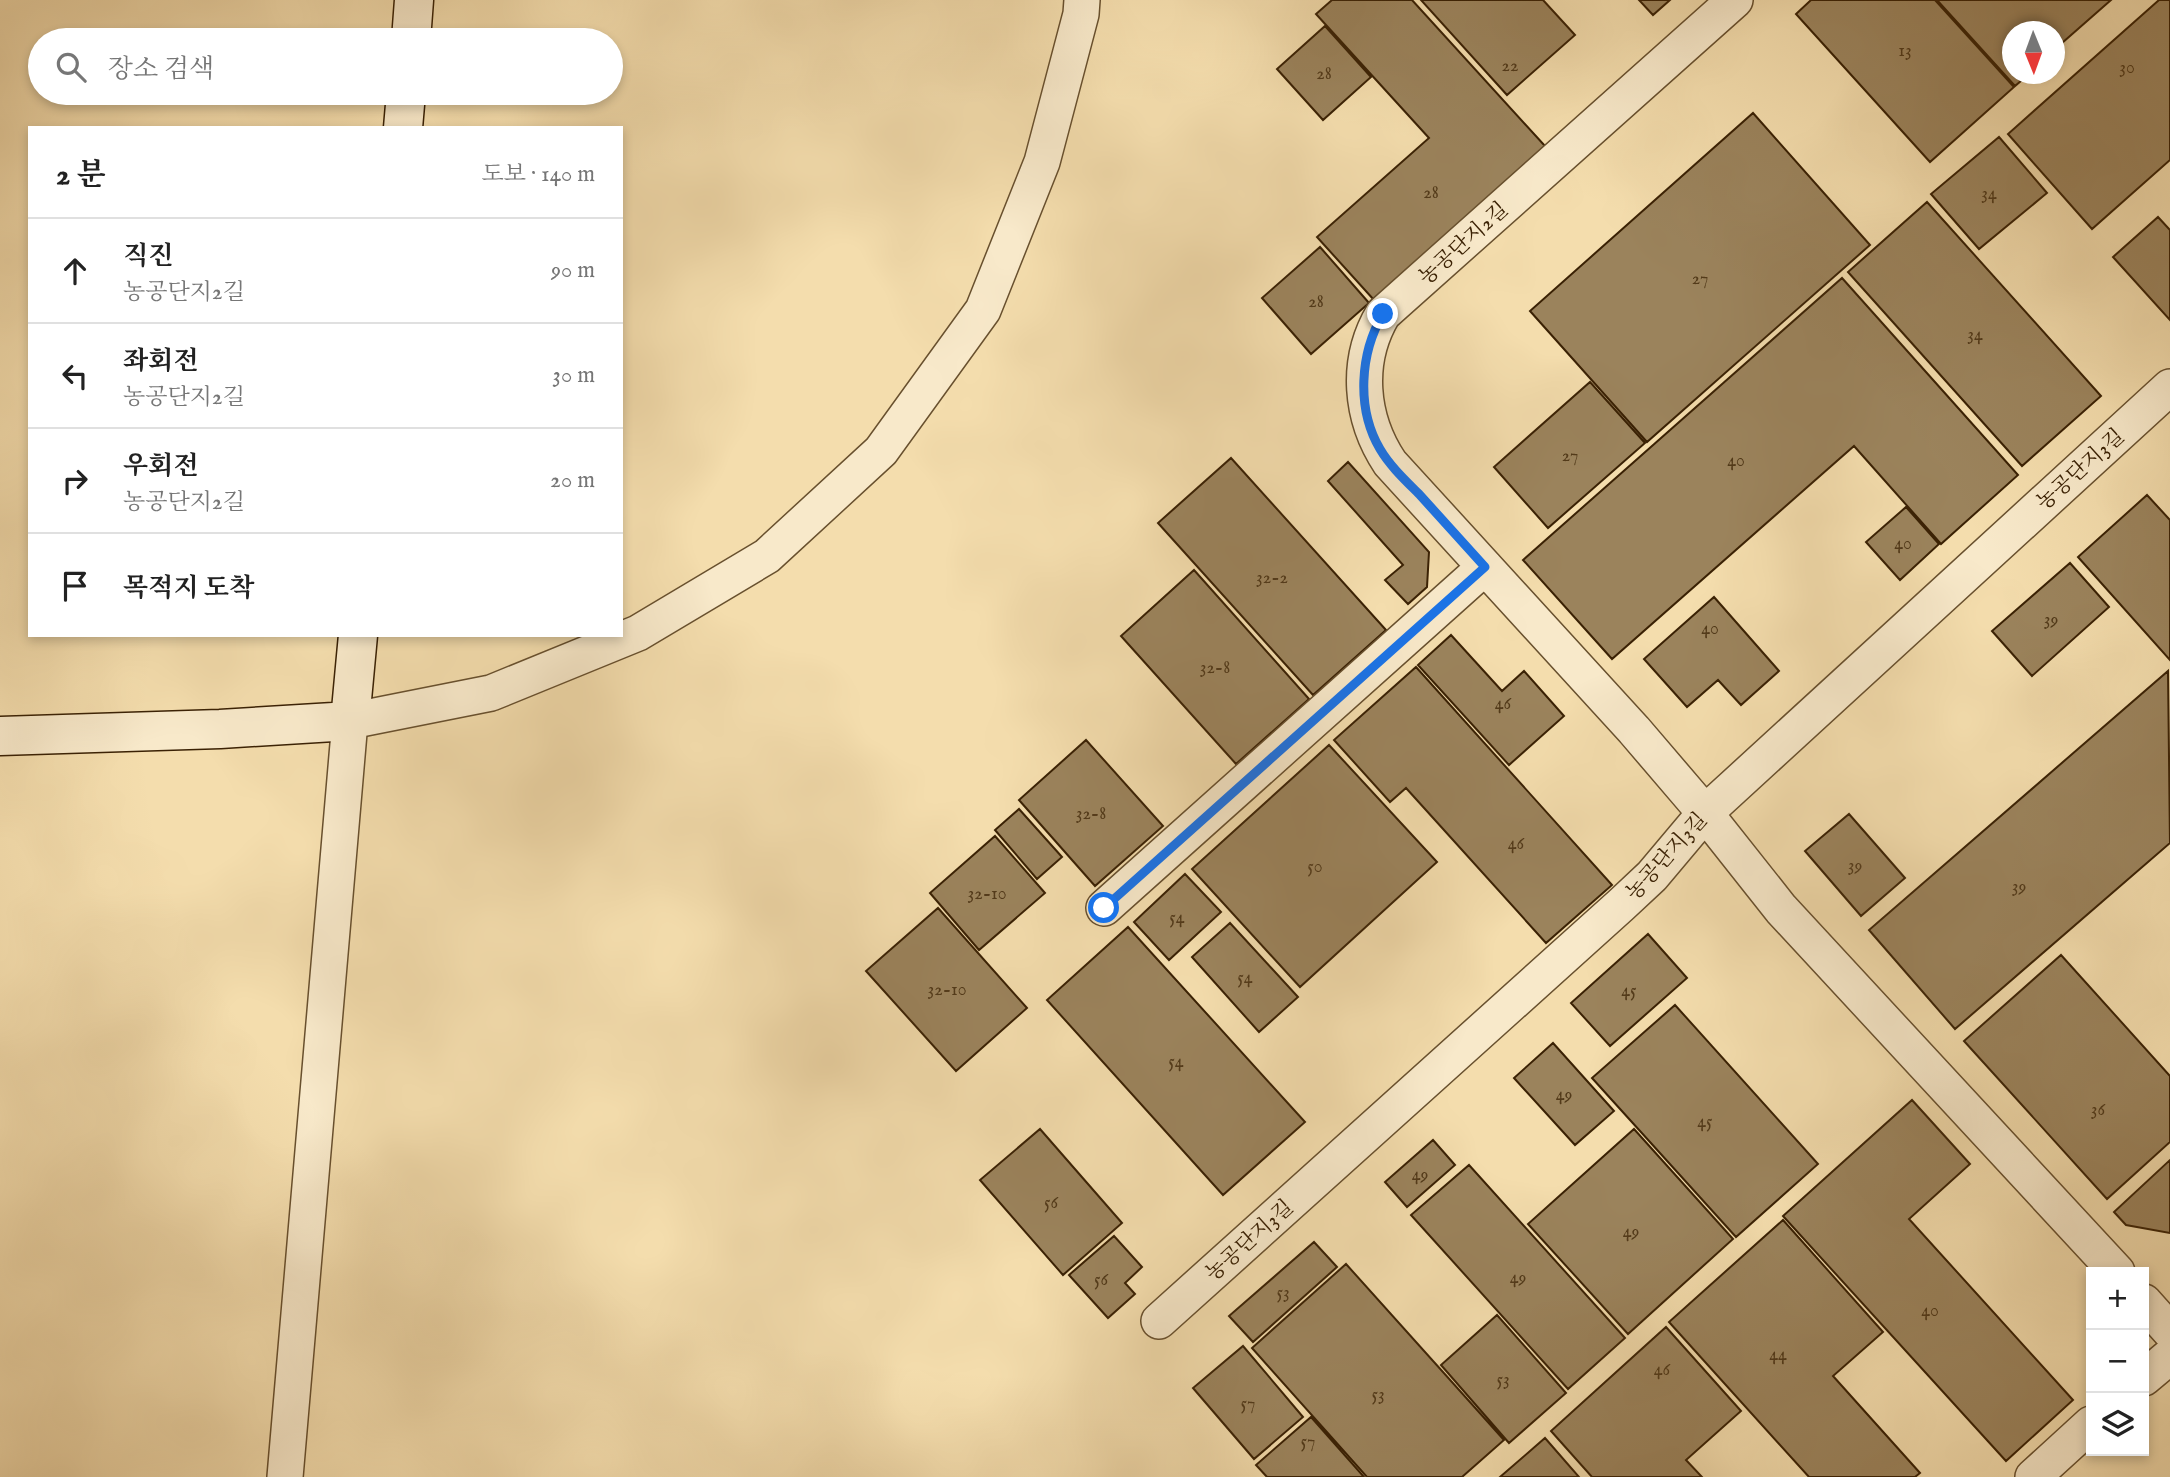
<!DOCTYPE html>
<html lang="ko">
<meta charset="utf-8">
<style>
:root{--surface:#fff;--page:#f2f2f2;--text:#222;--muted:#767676;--line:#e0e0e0}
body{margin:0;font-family:"IM FELL English","Noto Serif KR",serif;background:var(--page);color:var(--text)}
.controls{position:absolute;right:21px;bottom:21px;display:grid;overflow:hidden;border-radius:0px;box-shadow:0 4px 10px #0003}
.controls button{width:63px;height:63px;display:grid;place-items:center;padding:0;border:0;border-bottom:2px solid var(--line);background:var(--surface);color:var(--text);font:35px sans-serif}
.compass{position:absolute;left:2002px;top:21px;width:63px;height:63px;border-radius:50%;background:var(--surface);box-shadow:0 4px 10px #0003;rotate:179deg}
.stop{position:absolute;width:21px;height:21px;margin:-16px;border:5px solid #1a73e8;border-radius:50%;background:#fff}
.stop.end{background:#1a73e8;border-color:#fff;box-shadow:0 2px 7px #0008}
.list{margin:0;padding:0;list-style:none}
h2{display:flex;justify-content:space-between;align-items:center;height:91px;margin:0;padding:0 28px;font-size:30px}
h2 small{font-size:23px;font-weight:400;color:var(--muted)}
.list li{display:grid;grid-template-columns:46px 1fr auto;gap:21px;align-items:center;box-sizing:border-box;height:105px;padding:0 28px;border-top:2px solid var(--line)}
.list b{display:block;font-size:26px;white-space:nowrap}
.list p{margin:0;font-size:23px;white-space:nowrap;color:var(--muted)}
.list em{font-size:23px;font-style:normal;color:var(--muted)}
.icon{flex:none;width:38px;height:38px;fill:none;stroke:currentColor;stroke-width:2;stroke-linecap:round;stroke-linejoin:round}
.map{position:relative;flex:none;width:2170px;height:1477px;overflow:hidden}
.search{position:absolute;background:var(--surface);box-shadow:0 4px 10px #0003;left:28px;top:28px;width:595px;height:77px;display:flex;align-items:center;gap:18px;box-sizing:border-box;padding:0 24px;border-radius:38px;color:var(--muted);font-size:26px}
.panel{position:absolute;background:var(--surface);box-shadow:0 4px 10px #0003;left:28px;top:126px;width:595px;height:511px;border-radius:0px}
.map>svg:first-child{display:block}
.building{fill:#9b835c;stroke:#3a2104;stroke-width:2}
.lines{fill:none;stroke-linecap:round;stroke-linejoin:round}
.street-casing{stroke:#68502e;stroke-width:38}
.secondary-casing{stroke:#3a2104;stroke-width:41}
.street{stroke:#f8e9ca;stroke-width:35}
.secondary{stroke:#f8e9ca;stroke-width:38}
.route{stroke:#1a73e8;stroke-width:9}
.labels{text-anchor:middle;stroke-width:5;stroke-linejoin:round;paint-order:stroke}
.number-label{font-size:18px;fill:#523a1a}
.street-label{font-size:21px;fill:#3a2104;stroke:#f8e9ca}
</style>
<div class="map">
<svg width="2170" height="1477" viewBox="0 0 2170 1477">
<rect width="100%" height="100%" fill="#f4ddad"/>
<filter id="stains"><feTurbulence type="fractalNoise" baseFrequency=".00286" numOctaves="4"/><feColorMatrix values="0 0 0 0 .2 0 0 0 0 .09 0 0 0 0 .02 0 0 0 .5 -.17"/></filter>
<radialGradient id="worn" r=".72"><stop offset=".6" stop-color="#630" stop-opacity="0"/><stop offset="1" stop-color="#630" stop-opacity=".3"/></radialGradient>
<path class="building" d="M1332 0H1412L1545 146 1374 300 1317 237 1429 138 1316 14Z
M1421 0H1543L1575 35 1507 95Z
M1639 0H1670L1653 15Z
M1811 0H1935L2014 87 1930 162 1796 14Z
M1937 0H2111L2054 50V32H2012V74H2029L2015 86Z
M2159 0H2170V160L2092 229 2008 134Z
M1325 26 1371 77 1323 120 1277 69Z
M1753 113 1870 245 1647 442 1530 311Z
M1999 137 2047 193 1979 249 1931 194Z
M1927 202 2101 396 2022 466 1848 272Z
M2158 217 2170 230V320L2113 257Z
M1320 247 1369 303 1311 354 1262 298Z
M1842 278 2018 475 1941 544 1854 446 1612 659 1523 560Z
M1590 382 1645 443 1548 528 1494 467Z
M1231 458 1386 630 1313 695 1158 523Z
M1348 462 1429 552 1427 587 1408 604 1385 580 1403 565 1328 481Z
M2147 495 2170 520V660L2078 557Z
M1906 507 1939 544 1900 580 1866 542Z
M2070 563 2109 607 2032 676 1992 631Z
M1194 570 1309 699 1236 764 1121 636Z
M1714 597 1779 671 1741 705 1718 680 1687 707 1644 659Z
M1451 635 1502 691 1524 671 1564 716 1509 765 1418 665Z
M1416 667 1612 885 1546 943 1406 788 1390 802 1334 740Z
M2168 671 2170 843 1955 1029 1869 930Z
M1086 740 1163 826 1095 886 1019 800Z
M1329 745 1437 862 1300 987 1192 869Z
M1019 809 1062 857 1037 879 995 830Z
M1849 814 1905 878 1861 916 1805 851Z
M995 836 1045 893 979 950 930 893Z
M1185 874 1221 912 1169 960 1134 922Z
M938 908 1027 1008 956 1071 866 971Z
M1230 923 1298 997 1259 1032 1192 957Z
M1128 927 1305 1122 1223 1195 1047 1000Z
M1648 934 1687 978 1610 1046 1571 1003Z
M2061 955 2170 1076V1142L2107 1199 1964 1041Z
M1675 1005 1818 1164 1736 1237 1592 1078Z
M1553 1043 1614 1111 1575 1145 1514 1078Z
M1912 1100 1970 1164 1909 1219 2073 1400 2006 1461 1783 1216Z
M1040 1129 1122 1223 1063 1275 980 1180Z
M1634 1129 1733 1239 1628 1334 1528 1224Z
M1433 1140 1455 1165 1407 1207 1385 1182Z
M2170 1160V1233L2126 1225 2114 1212Z
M1469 1165 1625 1338 1568 1389 1411 1215Z
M1783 1220 1883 1332 1833 1376 1920 1473 1915 1477H1809L1669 1322Z
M1114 1236 1142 1267 1125 1283 1135 1294 1108 1318 1069 1275Z
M1314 1242 1337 1267 1253 1342 1229 1316Z
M1346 1264 1504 1440 1462 1477H1367L1252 1348Z
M1497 1315 1566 1393 1509 1443 1441 1365Z
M1666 1327 1741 1411 1686 1460 1702 1477H1592L1551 1431Z
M1243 1346 1303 1417 1254 1459 1193 1388Z
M1311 1417 1364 1477H1267L1256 1465Z
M1545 1438 1579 1477H1500Z"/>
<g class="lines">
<g class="street-casing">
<path id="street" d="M1735 0 1383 314C1355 361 1360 418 1390 463L1634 730 1705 813 1781 909 2117 1272
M1104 908 1485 567
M2144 1302 2170 1331
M1159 1321 1621 905 1652 876 1705 813 2170 387
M2144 1378 2170 1356
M285 1477 350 721 491 693 638 633 767 556 881 451 983 310 1042 162 1081 14 1082 0
M2033 1477 2091 1424"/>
</g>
<g class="secondary-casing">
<path id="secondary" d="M411 40 414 0
M403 128 406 93
M0 736 220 729 350 721 358 635"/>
</g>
<use href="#street" class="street"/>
<use href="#secondary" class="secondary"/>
</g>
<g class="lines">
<path class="route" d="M1104 908 1485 567C1463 543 1441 518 1419 494 1405 480 1390 466 1380 449 1356 408 1360 353 1383 314"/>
</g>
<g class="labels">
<g class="number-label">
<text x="1905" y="56">13</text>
<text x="1510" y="71">22</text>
<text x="2127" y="73">30</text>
<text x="1324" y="79">28</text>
<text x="1431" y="198">28</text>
<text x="1989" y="199">34</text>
<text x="1700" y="284">27</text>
<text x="1316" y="307">28</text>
<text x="1975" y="340">34</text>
<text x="1570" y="461">27</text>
<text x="1736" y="466">40</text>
<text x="1903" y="549">40</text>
<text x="1272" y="583">32-2</text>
<text x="2051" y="625">39</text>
<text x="1710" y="634">40</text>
<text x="1215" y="673">32-8</text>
<text x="1503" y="709">46</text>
<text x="1091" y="819">32-8</text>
<text x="1516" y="849">46</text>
<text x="1855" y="871">39</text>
<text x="1315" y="872">50</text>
<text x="2019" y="892">39</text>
<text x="987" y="899">32-10</text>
<text x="1177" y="923">54</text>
<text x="1245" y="983">54</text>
<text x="947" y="995">32-10</text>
<text x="1629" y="996">45</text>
<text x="1176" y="1067">54</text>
<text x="1564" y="1100">49</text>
<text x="2098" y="1115">36</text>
<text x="1705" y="1127">45</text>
<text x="1420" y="1180">49</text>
<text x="1051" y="1208">56</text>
<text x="1631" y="1237">49</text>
<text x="1518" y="1283">49</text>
<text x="1101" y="1285">56</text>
<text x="1283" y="1298">53</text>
<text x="1930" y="1316">40</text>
<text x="1778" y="1360">44</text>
<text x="1662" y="1375">46</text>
<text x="1503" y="1385">53</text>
<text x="1378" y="1400">53</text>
<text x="1248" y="1409">57</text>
<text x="1308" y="1447">57</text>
</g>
<g class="street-label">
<text transform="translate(1463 243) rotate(-42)" y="7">농공단지2길</text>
<text transform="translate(2080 469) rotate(-42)" y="7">농공단지3길</text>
<text transform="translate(1666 856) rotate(-48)" y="7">농공단지3길</text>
<text transform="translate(1249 1240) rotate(-42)" y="7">농공단지3길</text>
</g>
</g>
<rect width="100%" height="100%" filter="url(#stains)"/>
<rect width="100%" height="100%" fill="url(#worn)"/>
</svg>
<div class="controls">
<button>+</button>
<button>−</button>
<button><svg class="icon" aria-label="layers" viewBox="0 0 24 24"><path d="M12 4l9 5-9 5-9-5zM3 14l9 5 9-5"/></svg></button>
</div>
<svg class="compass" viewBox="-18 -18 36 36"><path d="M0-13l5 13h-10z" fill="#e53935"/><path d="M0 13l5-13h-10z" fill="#767676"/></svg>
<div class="stop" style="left:1104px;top:908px"></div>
<div class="stop end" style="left:1383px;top:314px"></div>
<div class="search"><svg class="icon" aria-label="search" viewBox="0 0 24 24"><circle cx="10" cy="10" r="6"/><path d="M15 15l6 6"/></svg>장소 검색</div>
<section class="panel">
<h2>2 분<small>도보 · 140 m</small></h2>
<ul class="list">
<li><svg class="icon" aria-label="ahead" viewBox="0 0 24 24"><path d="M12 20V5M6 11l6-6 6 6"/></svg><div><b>직진</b><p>농공단지2길</p></div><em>90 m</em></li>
<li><svg class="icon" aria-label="left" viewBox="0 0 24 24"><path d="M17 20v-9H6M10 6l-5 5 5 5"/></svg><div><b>좌회전</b><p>농공단지2길</p></div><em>30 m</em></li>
<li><svg class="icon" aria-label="right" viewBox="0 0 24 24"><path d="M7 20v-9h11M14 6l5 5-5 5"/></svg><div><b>우회전</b><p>농공단지2길</p></div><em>20 m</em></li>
<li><svg class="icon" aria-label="arrive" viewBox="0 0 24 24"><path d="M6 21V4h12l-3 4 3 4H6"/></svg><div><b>목적지 도착</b></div></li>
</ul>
</section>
</div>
